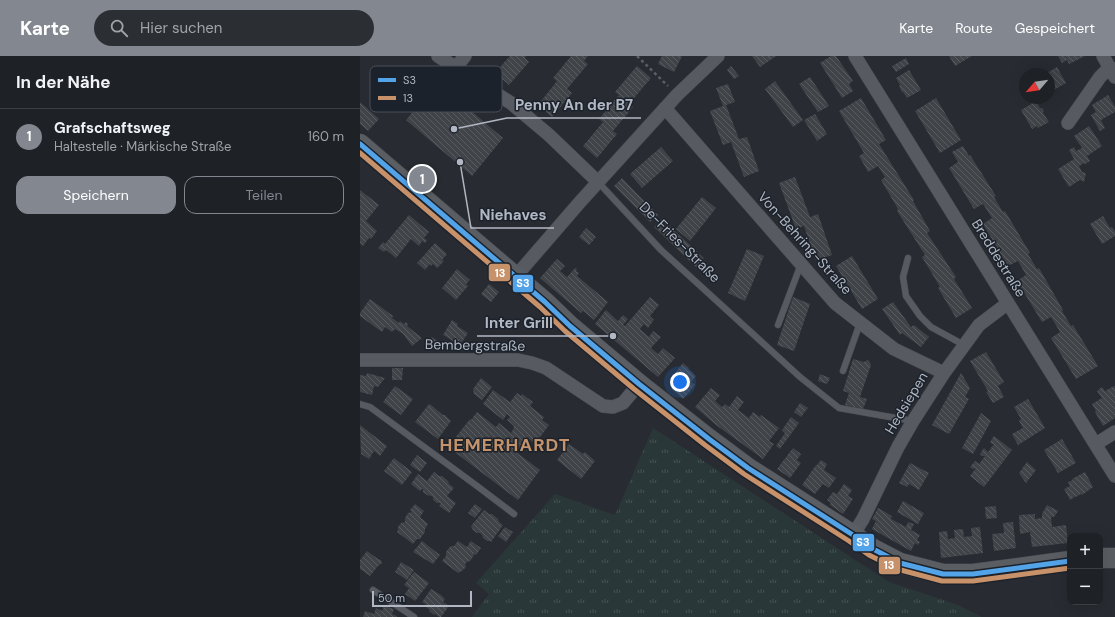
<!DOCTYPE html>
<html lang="de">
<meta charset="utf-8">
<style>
:root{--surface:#1e2126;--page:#2b2e32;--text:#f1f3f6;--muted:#a1a3a7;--line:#3c3e43;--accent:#828790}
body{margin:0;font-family:"DM Sans",sans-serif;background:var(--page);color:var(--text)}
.controls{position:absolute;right:12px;bottom:12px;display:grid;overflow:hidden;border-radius:8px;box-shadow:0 4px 16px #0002}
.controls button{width:36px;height:36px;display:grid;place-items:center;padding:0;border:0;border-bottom:1px solid var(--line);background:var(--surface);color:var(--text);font:20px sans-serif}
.compass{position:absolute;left:659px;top:12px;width:36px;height:36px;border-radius:50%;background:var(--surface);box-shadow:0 4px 16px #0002;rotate:241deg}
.scale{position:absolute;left:12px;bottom:10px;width:100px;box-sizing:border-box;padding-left:4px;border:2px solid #b2b8c3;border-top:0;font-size:11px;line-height:14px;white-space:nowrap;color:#b2b8c3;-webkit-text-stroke:3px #1c222b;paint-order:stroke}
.you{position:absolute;left:320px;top:326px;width:14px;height:14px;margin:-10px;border:3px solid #fff;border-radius:50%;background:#1a73e8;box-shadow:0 0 0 6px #1a73e833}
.badge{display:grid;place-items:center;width:26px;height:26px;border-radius:50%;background:var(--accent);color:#fff;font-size:13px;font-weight:700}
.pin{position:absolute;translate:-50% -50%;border:2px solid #fff;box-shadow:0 1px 4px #0006}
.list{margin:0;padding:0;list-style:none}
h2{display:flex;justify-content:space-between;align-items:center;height:52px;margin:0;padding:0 16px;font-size:17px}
h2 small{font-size:13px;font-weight:400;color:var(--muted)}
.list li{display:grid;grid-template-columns:26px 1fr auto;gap:12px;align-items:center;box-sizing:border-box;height:56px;padding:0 16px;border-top:1px solid var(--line)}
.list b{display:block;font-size:15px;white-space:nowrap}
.list p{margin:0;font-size:13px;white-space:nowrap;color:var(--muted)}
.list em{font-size:13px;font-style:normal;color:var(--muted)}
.actions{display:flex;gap:8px;padding:12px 16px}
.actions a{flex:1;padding:9px 0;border:1px solid var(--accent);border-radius:12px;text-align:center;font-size:14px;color:var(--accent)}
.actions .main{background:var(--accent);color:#fff}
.icon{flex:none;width:22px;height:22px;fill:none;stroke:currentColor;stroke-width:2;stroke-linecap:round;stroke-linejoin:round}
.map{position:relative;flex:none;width:755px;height:561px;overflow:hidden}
header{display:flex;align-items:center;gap:24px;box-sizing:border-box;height:56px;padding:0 20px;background:var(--accent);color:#fff}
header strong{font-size:19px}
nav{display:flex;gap:22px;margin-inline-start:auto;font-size:14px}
.search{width:280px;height:36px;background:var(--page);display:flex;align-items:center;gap:10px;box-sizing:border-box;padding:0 14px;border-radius:22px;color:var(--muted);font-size:15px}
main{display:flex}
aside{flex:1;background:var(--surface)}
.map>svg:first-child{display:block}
.grass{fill:url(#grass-tufts)}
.building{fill:url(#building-back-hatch)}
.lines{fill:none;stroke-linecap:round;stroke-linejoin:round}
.service-casing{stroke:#46484d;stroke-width:7}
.minor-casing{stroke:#46484d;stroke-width:14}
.primary-casing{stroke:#45484f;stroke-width:21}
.path{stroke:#5b5f64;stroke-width:2.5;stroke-dasharray:3 3;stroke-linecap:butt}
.service{stroke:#575a61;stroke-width:6}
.minor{stroke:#575a61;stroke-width:13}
.primary{stroke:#5a5d62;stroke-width:20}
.bus-1-casing{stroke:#1c222b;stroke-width:8}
.bus-2-casing{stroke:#1c222b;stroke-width:8}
.bus-1{stroke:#53a3e8;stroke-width:5}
.bus-2{stroke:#c7916a;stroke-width:5}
.labels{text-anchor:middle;stroke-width:3;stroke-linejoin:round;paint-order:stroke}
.street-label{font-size:14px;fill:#b2b8c3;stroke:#1c222b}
.district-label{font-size:18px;font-weight:bold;letter-spacing:1px;fill:#c5936b;stroke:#1c222b}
.key{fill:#1c222b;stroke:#494f59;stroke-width:1}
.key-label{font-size:11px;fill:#b2b8c3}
.leader{fill:none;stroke:#b2b8c3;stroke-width:1.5}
.callout-dot{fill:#b2b8c3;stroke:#1c222b;stroke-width:1.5}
.callout-label{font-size:15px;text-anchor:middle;font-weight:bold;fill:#b2b8c3;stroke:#1c222b;stroke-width:3;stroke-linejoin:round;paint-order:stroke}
.line-badge{stroke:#1c222b;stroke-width:1.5}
.badge-label{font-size:11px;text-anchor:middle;font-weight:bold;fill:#fff}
</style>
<header>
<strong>Karte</strong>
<div class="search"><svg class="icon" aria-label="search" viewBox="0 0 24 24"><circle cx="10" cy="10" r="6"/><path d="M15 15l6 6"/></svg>Hier suchen</div>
<nav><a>Karte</a><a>Route</a><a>Gespeichert</a></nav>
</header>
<main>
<aside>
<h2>In der Nähe<small></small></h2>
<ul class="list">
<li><span class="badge">1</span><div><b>Grafschaftsweg</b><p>Haltestelle · Märkische Straße</p></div><em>160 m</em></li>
</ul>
<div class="actions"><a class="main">Speichern</a><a>Teilen</a></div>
</aside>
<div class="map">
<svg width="755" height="561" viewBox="0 0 755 561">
<defs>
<pattern id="grass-tufts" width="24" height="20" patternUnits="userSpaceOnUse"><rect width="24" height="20" fill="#293738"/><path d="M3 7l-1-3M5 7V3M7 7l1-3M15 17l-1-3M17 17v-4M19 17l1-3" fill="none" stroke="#465253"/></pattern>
<pattern id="building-back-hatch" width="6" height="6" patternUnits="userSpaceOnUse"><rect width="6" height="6" fill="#404348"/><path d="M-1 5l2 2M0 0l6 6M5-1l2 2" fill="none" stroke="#595c61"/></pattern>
</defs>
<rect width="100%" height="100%" fill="#282c32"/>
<path class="grass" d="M293 372 529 526 598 549 622 561H112L129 538 116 527 195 438 255 459Z"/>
<path class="building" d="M150 0H166L165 2 169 6 149 29 135 17Z
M211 0H228L224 5 228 8 207 33 212 37 192 61 178 49 197 25 193 22Z
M302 0H322L314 16 298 8Z
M392 0H416L400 11Z
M471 0H476L493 25 489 28 493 35 482 42 460 7Z
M589 0H612L595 10Z
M698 0H725L709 8 707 4 702 7Z
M546 2 549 8 536 16 532 10Z
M277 10 291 22 269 48 273 51 253 75 257 78 237 102 223 90 243 66 239 63 259 39 255 36Z
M371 10 379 20 374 23 367 14Z
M697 11 706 27 690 36 689 34V18H685Z
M549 14 561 34 547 42 543 36H542L539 30 540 29 536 22Z
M450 21 469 50 458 56 439 28Z
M415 25 443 64 433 71 405 33Z
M77 26 143 82 112 120 46 64Z
M368 28 375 46 366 49 379 83 387 81 399 115 384 121 371 86 363 89 350 55 363 50 356 32Z
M748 39 755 51V56L741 64 745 72 740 75 731 59 736 56 732 49Z
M501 42 526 84 519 88 554 144 553 145 570 175 567 177 596 221 594 223 612 252 596 262 578 232 580 231 562 201 565 199 537 155 538 153 521 124 525 121 518 110 508 116 499 100 504 97 479 55Z
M576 42 601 84 580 97 555 55Z
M676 45 680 52H682L684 55 683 57 689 66 678 72 677 70 672 73 661 54Z
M0 46 19 63 8 75 0 68Z
M455 58 467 78 457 85 444 64Z
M729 70 742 90 727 100 730 105 725 108 724 107 719 110 722 116 726 117 724 126 720 124 709 131 698 113 714 103 709 94 714 91 716 95 722 92 714 80Z
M603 90 609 100 610 99 636 140 634 141 643 156 645 155 670 197 668 198 677 213 679 212 703 254 702 255 711 270 713 269 738 310 716 323 691 282 700 276 691 261 682 266 657 225 666 219 658 205 648 210 623 168 632 162 623 148 614 153 589 112 598 106 592 96Z
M301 91 313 105 282 132 270 118Z
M435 121 450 161 458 158 472 199 456 204 444 170 436 173 419 127Z
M262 122 298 159 290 166 254 130Z
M0 134 19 149 6 165 17 175 11 183 9 182 3 190 0 187Z
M342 141 356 152 330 185 316 173Z
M49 159 69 176 64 182 67 184 65 187 62 185 59 190 51 183 36 202 26 194 24 196 18 192 23 186 25 188Z
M743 160 750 172 752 171 755 175V180L742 188 730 168Z
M302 163 344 202 336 211 294 171Z
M226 172 236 181 229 189 219 181Z
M75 187 87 198 82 204 84 205 77 212 73 208 71 210 70 208 65 214 57 207Z
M387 193 404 200 385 245 368 237Z
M492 200 518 243 502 253 476 210Z
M197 203 205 210 200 215 207 221 215 212 217 213 216 215 219 217 217 220 248 246 234 264 223 255 221 257 180 222Z
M97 213 110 224 106 228 108 230 96 244 82 232Z
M129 228 139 236 131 246 121 238Z
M290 241 299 249 290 260 294 264 288 272 284 268 280 273 289 281 293 275 301 281 291 292 298 298 303 292 315 302 298 321 235 268 246 254 258 265 263 259 268 263 263 269 265 270Z
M433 241 450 248 434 295 417 289Z
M10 243 33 260 32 262 39 267 40 265 44 268 46 266 48 268 47 270 62 282 52 290 43 278 35 273 32 276 25 271 22 276 0 260V257Z
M533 246 551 271 554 269 569 281 561 291 542 277 540 279 522 253Z
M92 264 98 268 97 270 108 277 100 289 83 279Z
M72 281 83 288 79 294 68 287Z
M626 296 644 326 638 330 644 341 633 347 626 336 628 335 610 305Z
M493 303 504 306 507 304 509 305 511 309 500 341 507 343 503 353 485 349 489 337 483 335Z
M323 307 329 312 328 313 336 320 331 326 335 329 323 343 311 332 320 321 315 317Z
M32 312H43L42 324H32Z
M7 317 25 322 18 331 14 330 12 339 0 336V319L6 320Z
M601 317 610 332 605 341 609 343 589 378 572 369Z
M460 318 470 322 467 328 458 325Z
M121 322 132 331 122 344 114 338 113 333Z
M35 330 53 343 41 359 23 346Z
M754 330 755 331V362L743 370 735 356 736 355 732 348 742 342 737 335 742 331 745 335Z
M351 332 360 339 355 345 362 351 365 348 369 351 377 340 384 346 378 354 389 362 393 356 400 361 401 359 419 372 409 385 414 388 403 403 356 369 335 351Z
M133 334 150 346 157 337 161 340 162 338 173 346 170 350 184 361 182 364 189 369 175 388 168 382 156 396 180 414 158 444 88 391 110 363 111 364 117 356 136 371 139 367 151 377 154 372 153 371 154 370 147 364 150 361 147 358 143 364 123 348Z
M668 343 685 372 658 389 652 378 663 372 659 365 661 363 654 351Z
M440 347 448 352 441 361 434 356Z
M69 348 71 349 83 359H85L91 365 78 383 55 366Z
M621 357 631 365 613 398 602 392Z
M431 361 439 367 420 393 416 390 425 377 422 374Z
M0 369 27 390 20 400 14 395 9 403 1 398Z
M634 380 652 394 624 431 610 420 616 412 613 413 610 411 615 405 619 408 625 400H622L620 398 624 392 628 396 634 388H632L630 386Z
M702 383 716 407 698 417 684 394Z
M209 388 223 398 225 396 235 405 221 423 197 404Z
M433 392 441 398 437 404 441 407 430 422 417 413Z
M57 399 67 407 60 416 50 409Z
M34 402 52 416 42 429 24 415Z
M461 404 467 408 464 414 476 422 469 432 463 428 455 438 442 429 456 409H457Z
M667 406 676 414 666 427 659 417Z
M550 407 569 417 559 434 549 428 547 431 539 427Z
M74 416 79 420H82L88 425 89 428 94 432 87 440 96 447 89 457 79 450 81 447H77L73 444V441L71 440 67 439 63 436V433H62L60 435 51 428 58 418 67 425Z
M725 416 733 431 722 439 721 438 716 441V440L710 444 704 433 710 430 708 426 713 424 712 423Z
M484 428 492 434 488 440 493 443 483 458 470 449 471 447 467 444 473 436 477 438Z
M543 445 564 457 558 468 537 456Z
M55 448 64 455 60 461 68 468 65 473V476L60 483H57L53 488 37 476 38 474V471L41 467 45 466V462L48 457 52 456 50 454Z
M115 448 122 453 115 462 108 457Z
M687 449 698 455 694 461H691L692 471 706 469 708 487 672 491 670 476 660 478 659 459 675 458V463L682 462V458Z
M636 450 637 462 626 463 625 451Z
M518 452 532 460 531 463 546 471 548 466 554 468 551 474 560 479 557 484 560 486 558 489 555 487 551 495 512 473 516 465 512 463Z
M124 454 129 458H132L138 463 139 466 143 469 131 486 130 485H127L123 482 122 479 120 477H117L113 474 111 470Z
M653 466 656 492 634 495 632 478 644 477 643 467Z
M145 471 153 476 146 486 138 480Z
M620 471 623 497 581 502 579 476 587 475 588 483 595 482 594 474 603 473 604 481 612 480 611 472Z
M62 485 80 499 73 508 53 496Z
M98 485 107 491 111 485 121 492 116 499 114 498 113 501 110 505 107 506 105 508 106 511 102 515 98 517 82 505 86 500V496L88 493 91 490H94Z
M7 495 18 503 21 504 22 507 18 510 10 520 0 513V504Z
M41 506 54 514 47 524 35 516Z
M54 516 69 527 55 545 45 538 49 532 44 529Z
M71 533 81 539 85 543 83 546 89 550 81 561H79L75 558 74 559 69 555 70 554 66 551 67 549 62 546Z
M24 550 34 553 32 558 37 560V561H3L5 555 14 558 16 552 22 555Z"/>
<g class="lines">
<g class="service-casing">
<path id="service" d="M238 126 301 194 440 321 479 352 553 365
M548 202 543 221 546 240 560 260 571 271 604 289
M418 269 441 208
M483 315 500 267
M0 348 10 351 117 430 154 458
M13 534 54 561"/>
</g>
<g class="minor-casing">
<path id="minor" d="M78 0 151 47 189 79 238 126
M495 0 755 420
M743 0 755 21
M96 11 105 0
M305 52 475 247 534 293 584 317
M708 67 740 21 750 11
M156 220 220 146 317 39 358 0
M0 304H158L172 307 186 312 243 350 253 351 263 347 279 328
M736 388 755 376
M493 479 503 463 538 391 553 365 584 317 619 269 648 247"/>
</g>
<g class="primary-casing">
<path id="primary" d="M0 88 185 246 210 270 279 328 349 383 388 412 493 479 513 493 540 507 583 518H613L710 505
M740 502H755"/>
</g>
<path class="path" d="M277 0 308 30"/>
<use href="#service" class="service"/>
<use href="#minor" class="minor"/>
<use href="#primary" class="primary"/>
<g class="bus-1-casing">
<path id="bus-1" d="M0 88 185 246 210 270 279 328 349 383 388 412 493 479 513 493 540 507 583 518H613L710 505"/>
</g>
<g class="bus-2-casing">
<path id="bus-2" d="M0 97 180 251 205 275 274 333 345 389 384 418 489 485 509 499 537 513 582 525H613L710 512"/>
</g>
<use href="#bus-1" class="bus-1"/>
<use href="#bus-2" class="bus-2"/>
</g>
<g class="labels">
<g class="street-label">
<text transform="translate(320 186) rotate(45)" y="5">De-Fries-Straße</text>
<text transform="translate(445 187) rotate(48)" y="5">Von-Behring-Straße</text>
<text transform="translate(639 202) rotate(58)" y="5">Breddestraße</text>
<text transform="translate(115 289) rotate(1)" y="5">Bembergstraße</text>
<text transform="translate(546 347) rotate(-59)" y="5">Hedsiepen</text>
</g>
<g class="district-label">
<text x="145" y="395">HEMERHARDT</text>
</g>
</g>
<rect x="10" y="10" width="132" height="46" rx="6" class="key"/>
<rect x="18" y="22" width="18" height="4" fill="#53a3e8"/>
<rect x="18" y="40" width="18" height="4" fill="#c7916a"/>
<g class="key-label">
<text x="43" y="28">S3</text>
<text x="43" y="46">13</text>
</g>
<path class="leader" d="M94 73L147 62H281M100 106L111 172H194M253 280L201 280H117"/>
<g class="callout-dot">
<circle cx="94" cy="73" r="4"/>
<circle cx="100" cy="106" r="4"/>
<circle cx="253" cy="280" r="4"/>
</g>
<g class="callout-label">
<text x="214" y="54">Penny An der B7</text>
<text x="153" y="164">Niehaves</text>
<text x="159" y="272">Inter Grill</text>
</g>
<g class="line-badge">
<rect x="128" y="207" width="23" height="19" rx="4" fill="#c7916a"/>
<rect x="152" y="218" width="22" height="19" rx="4" fill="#53a3e8"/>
<rect x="492" y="477" width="23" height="19" rx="4" fill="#53a3e8"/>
<rect x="518" y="500" width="23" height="19" rx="4" fill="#c7916a"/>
</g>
<g class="badge-label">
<text x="140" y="221">13</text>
<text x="163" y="231">S3</text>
<text x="503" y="490">S3</text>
<text x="529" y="513">13</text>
</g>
</svg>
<div class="controls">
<button>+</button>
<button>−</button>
</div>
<svg class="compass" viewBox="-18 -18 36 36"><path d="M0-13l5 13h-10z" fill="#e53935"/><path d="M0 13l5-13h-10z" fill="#a1a3a7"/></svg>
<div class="scale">50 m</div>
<div class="you"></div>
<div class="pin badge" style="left:62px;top:123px">1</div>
</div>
</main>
